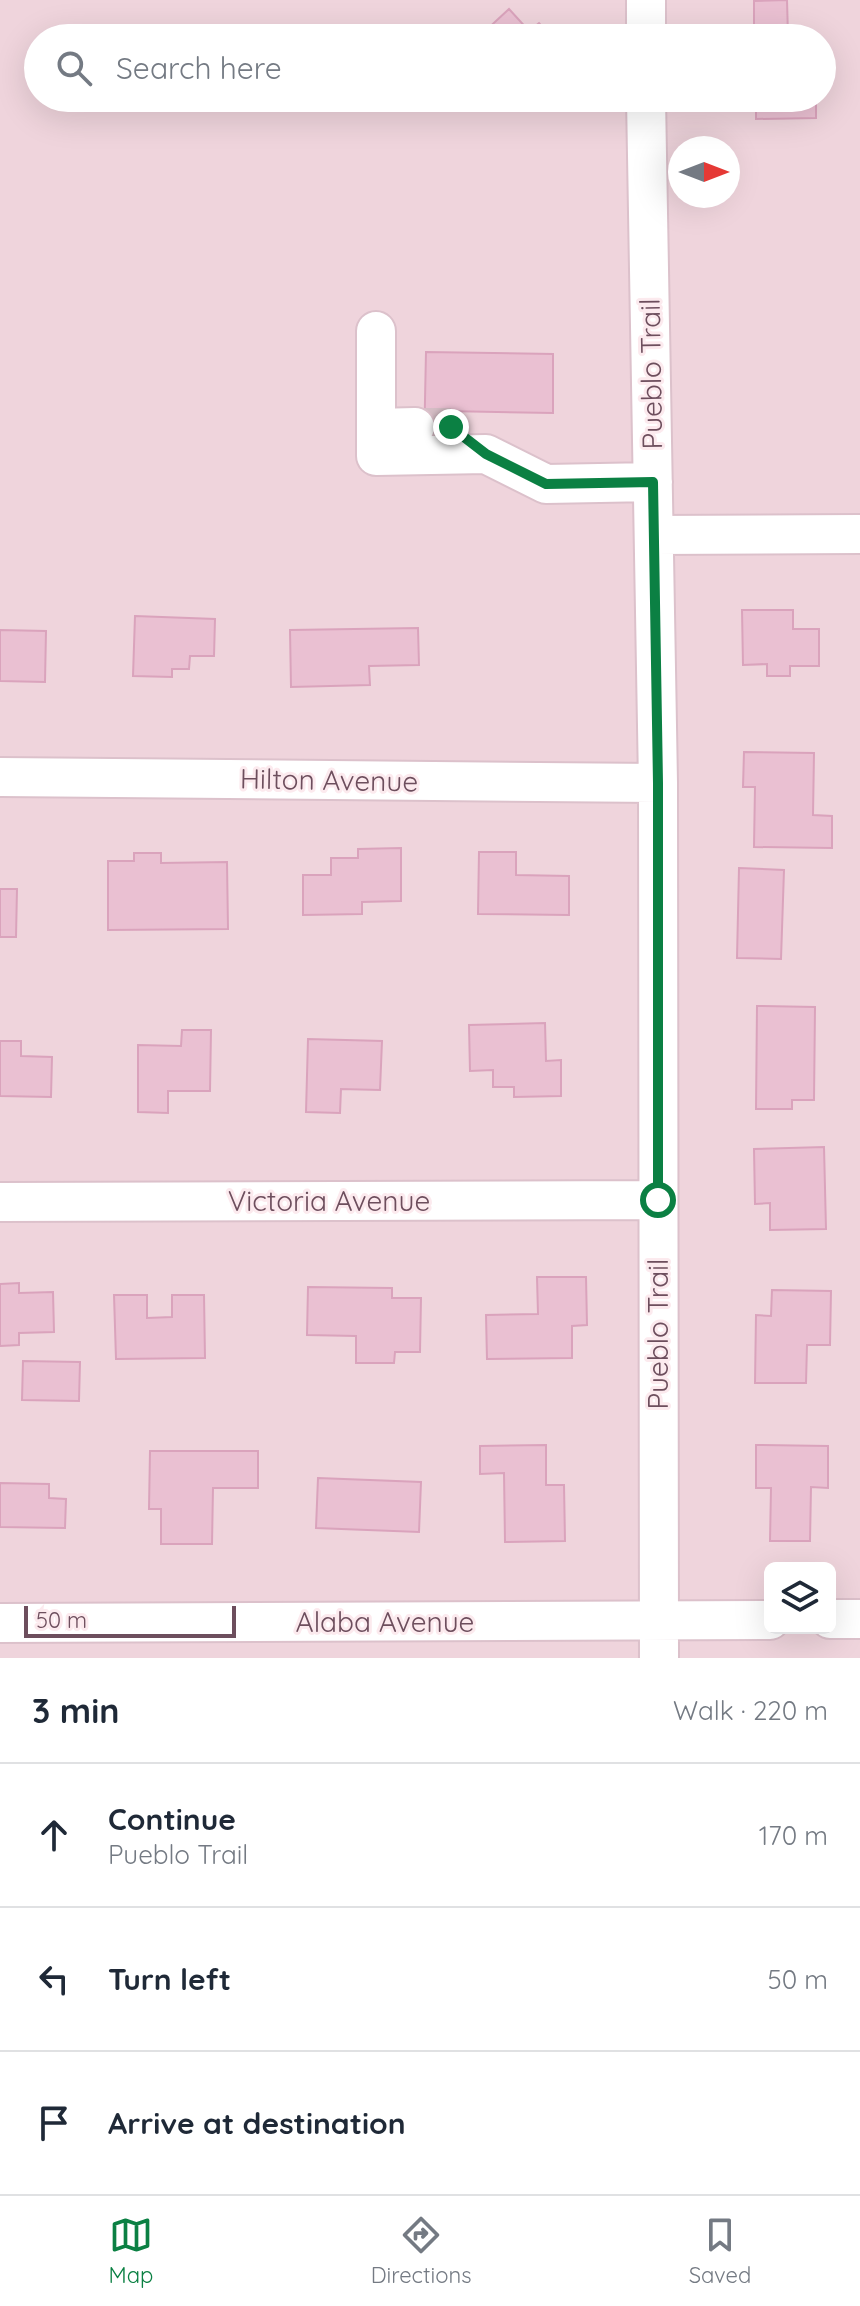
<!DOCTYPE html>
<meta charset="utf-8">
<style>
:root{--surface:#fff;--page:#f6f6f7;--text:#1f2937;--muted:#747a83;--line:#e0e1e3;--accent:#0b8043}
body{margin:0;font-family:Quicksand,sans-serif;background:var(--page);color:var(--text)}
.controls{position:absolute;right:24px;bottom:24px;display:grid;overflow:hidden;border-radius:12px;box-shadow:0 8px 32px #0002}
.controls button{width:72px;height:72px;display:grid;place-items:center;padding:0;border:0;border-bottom:2px solid var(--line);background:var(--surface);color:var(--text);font:40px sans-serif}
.compass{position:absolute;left:668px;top:136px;width:72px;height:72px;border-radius:50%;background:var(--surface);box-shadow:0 8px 32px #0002;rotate:90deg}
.scale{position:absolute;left:24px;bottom:20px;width:212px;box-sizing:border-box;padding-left:8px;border:4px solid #6d4e5d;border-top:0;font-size:22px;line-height:28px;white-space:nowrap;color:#6d4e5d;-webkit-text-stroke:6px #fceaee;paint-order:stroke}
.stop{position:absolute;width:24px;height:24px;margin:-18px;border:6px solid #0b8043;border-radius:50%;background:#fff}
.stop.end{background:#0b8043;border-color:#fff;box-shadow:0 2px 8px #0008}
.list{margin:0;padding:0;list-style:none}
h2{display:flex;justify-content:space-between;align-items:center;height:104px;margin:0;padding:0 32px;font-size:34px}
h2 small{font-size:26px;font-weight:400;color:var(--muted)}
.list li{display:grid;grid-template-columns:52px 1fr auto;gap:24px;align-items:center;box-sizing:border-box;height:144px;padding:0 32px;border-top:2px solid var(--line)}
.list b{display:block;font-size:30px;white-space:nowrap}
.list p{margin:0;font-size:26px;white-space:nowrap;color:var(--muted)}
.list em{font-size:26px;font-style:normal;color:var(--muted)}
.icon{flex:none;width:44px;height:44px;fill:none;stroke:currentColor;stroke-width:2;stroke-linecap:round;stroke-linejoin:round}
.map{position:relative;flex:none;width:860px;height:1658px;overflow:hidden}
.search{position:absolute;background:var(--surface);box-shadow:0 8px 32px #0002;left:24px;right:24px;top:24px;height:88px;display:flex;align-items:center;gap:20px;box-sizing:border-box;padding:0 28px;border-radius:44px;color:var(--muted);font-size:30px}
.sheet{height:536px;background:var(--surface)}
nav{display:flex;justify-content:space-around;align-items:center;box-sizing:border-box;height:112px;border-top:2px solid var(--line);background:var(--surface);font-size:22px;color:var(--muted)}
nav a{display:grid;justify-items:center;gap:4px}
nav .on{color:var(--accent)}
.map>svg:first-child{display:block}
.residential{fill:#efd4dc;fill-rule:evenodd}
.building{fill:#eac0d2;stroke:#daa3bc;stroke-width:2}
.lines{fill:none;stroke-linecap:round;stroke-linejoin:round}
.minor-tunnel{stroke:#d6bec6;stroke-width:38;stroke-dasharray:38 19;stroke-linecap:butt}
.minor-casing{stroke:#dcc1cb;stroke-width:42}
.minor{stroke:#fff;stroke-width:38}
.route{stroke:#0b8043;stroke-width:10}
.labels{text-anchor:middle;stroke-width:6;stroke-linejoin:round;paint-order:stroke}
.street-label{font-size:28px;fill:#6d4e5d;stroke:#fceaee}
</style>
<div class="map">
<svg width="860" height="1658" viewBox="0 0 860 1658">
<rect width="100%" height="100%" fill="#f9e4e9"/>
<path class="residential" d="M0 0H860V1658H0ZM38 38H822V98H38ZM680 148H728V196H680ZM770 1568H830V1628H770Z"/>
<path class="building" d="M787 0 788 36 815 35V38H754V1Z
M509 9 529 31 539 23 553 38H486L482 34Z
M756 98H816V118L756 119Z
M426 352 553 354V413L446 411V448H424Z
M742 610H793V629H819V666H790V676H767V664L743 665Z
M135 616 215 619 214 656H190L189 669H172V677L133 676Z
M418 628 419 665 369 666 370 685 291 687 290 630Z
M0 630 46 631 45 682 0 681Z
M744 752 814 753 813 815 832 816V848L754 847 755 787H743Z
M401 848V901L362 902V914L303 915V875H331V858H358V849Z
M479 852H516V875L569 876V915L478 914Z
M134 853H161V863L227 862 228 929 108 930V861H134Z
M739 868 784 870 781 959 737 958Z
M0 889H17L16 937H0Z
M757 1006 815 1007 814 1100H792V1109H756Z
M545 1023 546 1061 561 1060V1096L514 1097V1087H493V1070L470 1071 469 1025Z
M182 1030H211L210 1091H168V1113L138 1112V1045L181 1046Z
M308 1039 382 1041 380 1090 341 1089 340 1113 306 1112Z
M0 1041H21V1056L52 1057 51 1097 0 1096Z
M824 1147 826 1229 770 1230V1203L755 1204 754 1149Z
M537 1277H586L587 1325 572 1326V1358L487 1359 486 1315 538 1314Z
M19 1283V1293L53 1292 54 1332 19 1333V1345L0 1346V1284Z
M308 1287 392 1288V1298H421L420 1352H395L394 1363H356V1336L307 1335Z
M772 1290 831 1291 830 1345H807L806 1383H755L756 1315 771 1316Z
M114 1295H147V1318L172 1317V1295H204L205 1358 116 1359Z
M23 1361 80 1362 79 1401 22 1400Z
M546 1445V1485H564L565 1541 505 1542 504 1473 480 1474V1446Z
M756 1445 828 1446V1488L811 1487 810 1541H770L771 1488H756Z
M150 1451H258V1488H213L212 1544H161V1509H149Z
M318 1478 421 1482 419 1532 316 1528Z
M0 1483 49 1484V1498L66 1499 65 1528 0 1527Z"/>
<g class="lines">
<path class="minor-tunnel" d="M415 427H451"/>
<g class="minor-casing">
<path id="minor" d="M646 0V38
M646 98 658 783 659 1658
M376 331V456L486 454 546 484 653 482
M376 428 415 427
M654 535 860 534
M0 777 658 783
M0 1202 658 1200
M830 1619H860
M0 1623 770 1620"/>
</g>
<use href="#minor" class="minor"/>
</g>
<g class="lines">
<path class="route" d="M451 427 486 454 546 484 653 482 658 783V1200"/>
</g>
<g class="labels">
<g class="street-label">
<text transform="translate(651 374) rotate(-91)" y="10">Pueblo Trail</text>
<text transform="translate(329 780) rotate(1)" y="10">Hilton Avenue</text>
<text x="329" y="1211">Victoria Avenue</text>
<text transform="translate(658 1334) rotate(-90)" y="10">Pueblo Trail</text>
<text x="385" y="1632">Alaba Avenue</text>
</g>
</g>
</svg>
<div class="controls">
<button><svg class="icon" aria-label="layers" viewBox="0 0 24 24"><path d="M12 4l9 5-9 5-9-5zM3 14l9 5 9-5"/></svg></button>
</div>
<svg class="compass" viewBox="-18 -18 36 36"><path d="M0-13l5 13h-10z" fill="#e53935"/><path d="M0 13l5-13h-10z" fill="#747a83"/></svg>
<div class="scale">50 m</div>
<div class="stop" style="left:658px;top:1200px"></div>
<div class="stop end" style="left:451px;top:427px"></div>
<div class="search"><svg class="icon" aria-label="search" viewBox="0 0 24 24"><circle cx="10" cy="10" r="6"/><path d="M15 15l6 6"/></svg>Search here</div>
</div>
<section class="sheet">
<h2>3 min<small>Walk · 220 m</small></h2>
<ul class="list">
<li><svg class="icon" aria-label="ahead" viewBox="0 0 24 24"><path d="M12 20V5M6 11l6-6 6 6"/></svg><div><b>Continue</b><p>Pueblo Trail</p></div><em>170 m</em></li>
<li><svg class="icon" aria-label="left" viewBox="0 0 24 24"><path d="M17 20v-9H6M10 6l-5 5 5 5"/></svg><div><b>Turn left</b></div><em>50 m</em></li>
<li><svg class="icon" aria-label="arrive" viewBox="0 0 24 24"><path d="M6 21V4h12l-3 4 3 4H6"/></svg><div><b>Arrive at destination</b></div></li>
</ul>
</section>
<nav>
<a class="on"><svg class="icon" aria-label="map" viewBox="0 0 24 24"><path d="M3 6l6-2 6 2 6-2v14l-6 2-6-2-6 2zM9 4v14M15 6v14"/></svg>Map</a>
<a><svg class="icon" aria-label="directions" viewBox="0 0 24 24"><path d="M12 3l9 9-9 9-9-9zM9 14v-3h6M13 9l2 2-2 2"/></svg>Directions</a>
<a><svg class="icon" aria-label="saved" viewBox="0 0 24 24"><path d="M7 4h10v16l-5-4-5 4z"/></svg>Saved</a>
</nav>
